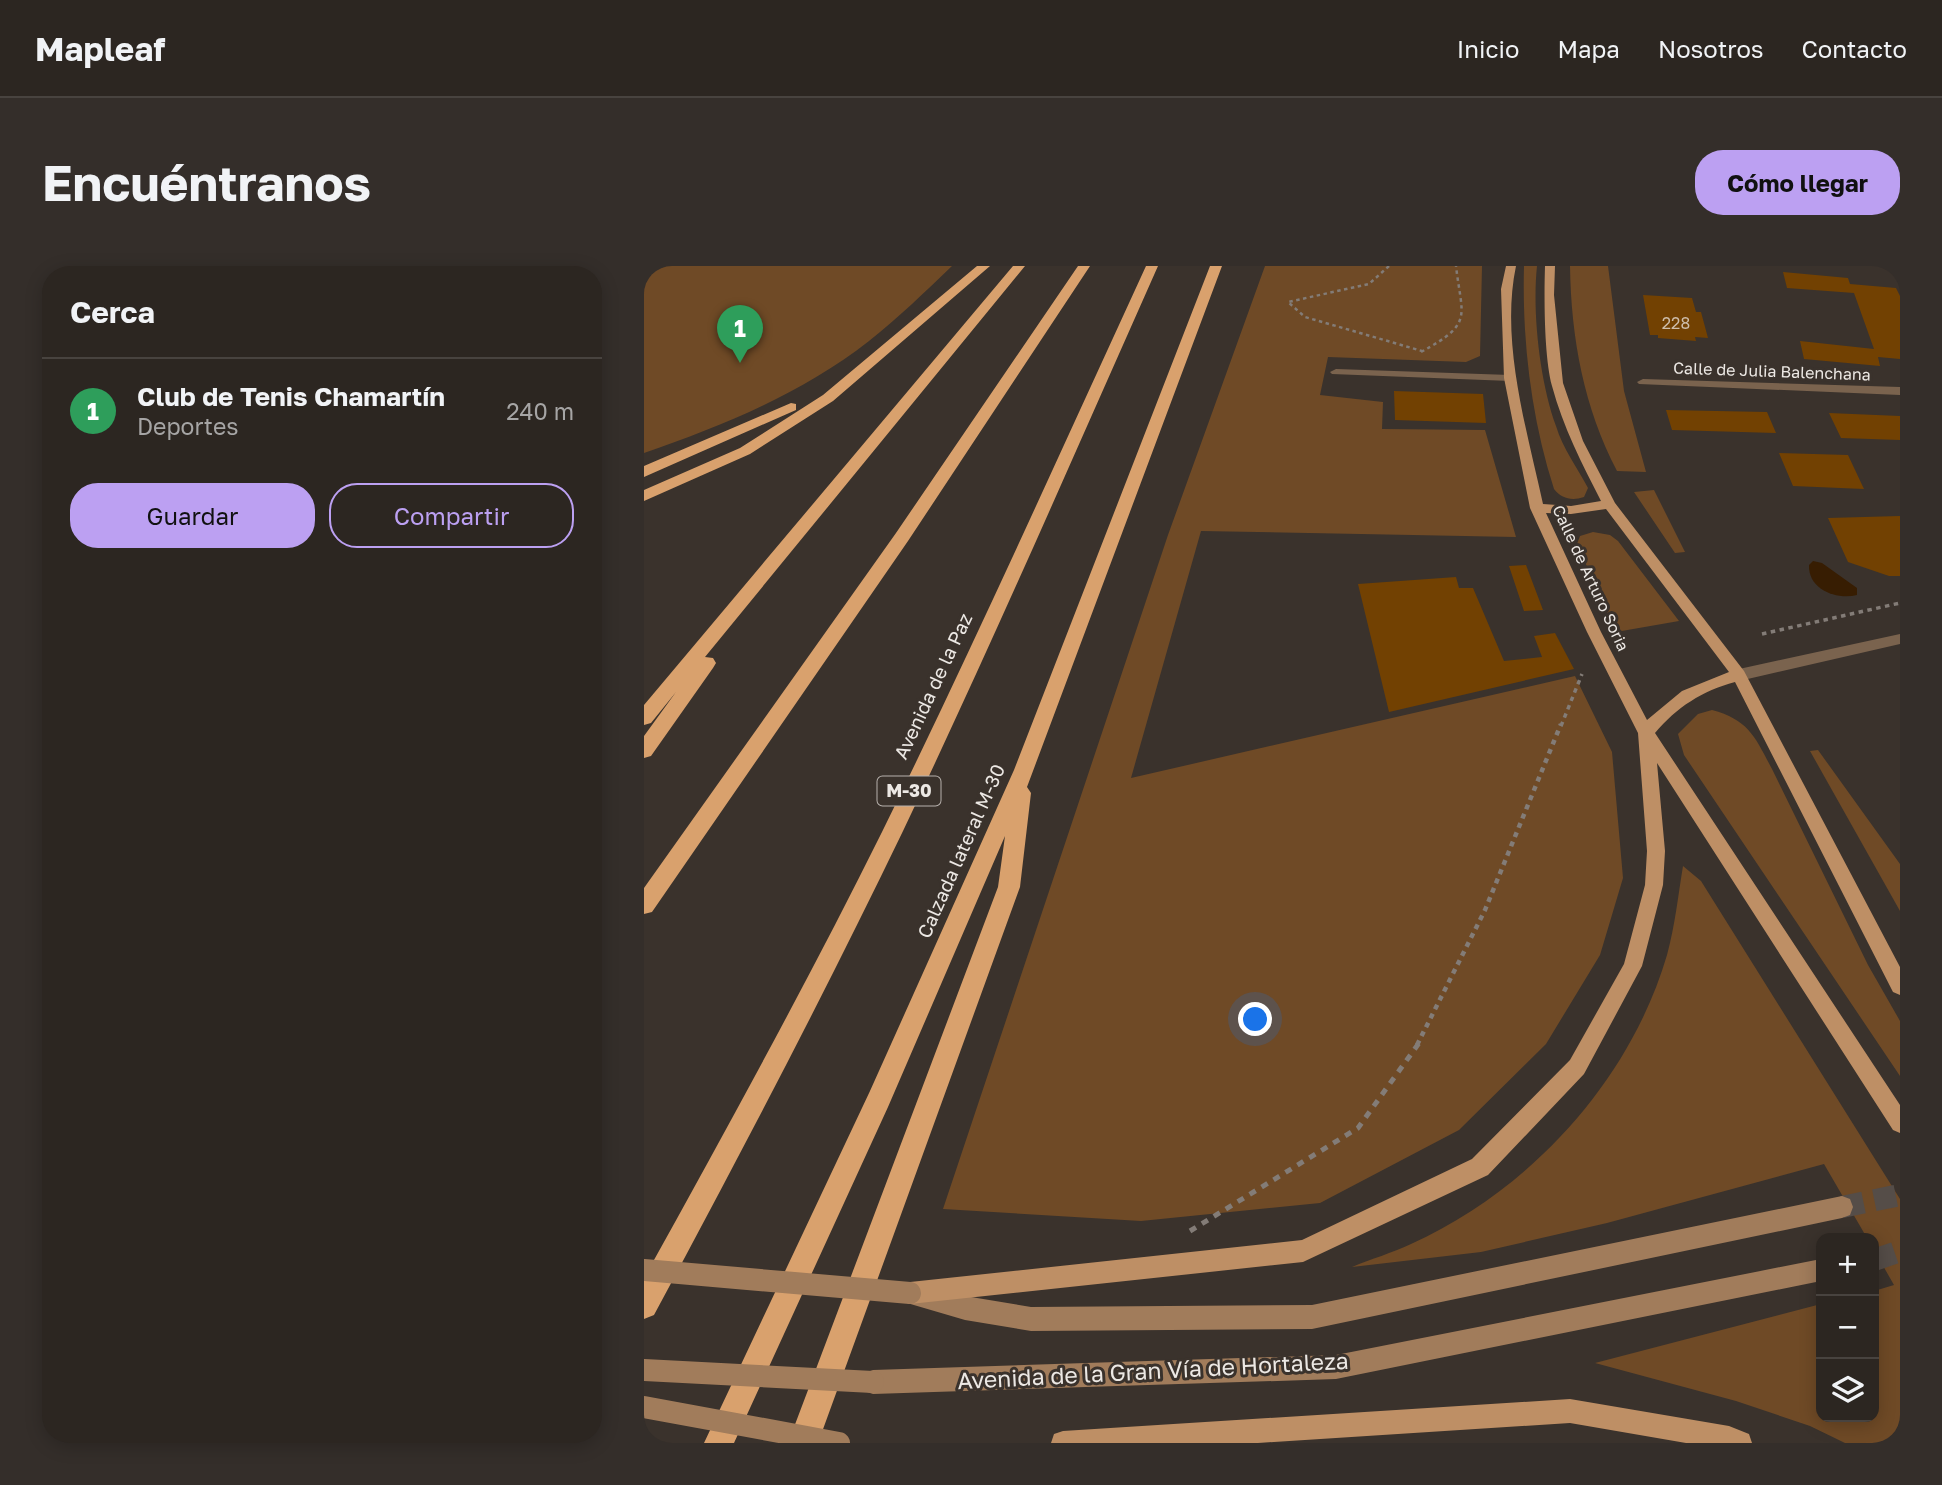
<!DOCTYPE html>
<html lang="es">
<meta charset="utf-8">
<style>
:root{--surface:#2c2621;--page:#342e2a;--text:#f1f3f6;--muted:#a6a5a5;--line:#48433f;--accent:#bca0f2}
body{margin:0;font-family:"Golos Text",sans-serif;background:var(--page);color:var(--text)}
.controls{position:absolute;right:21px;bottom:21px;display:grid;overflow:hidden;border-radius:14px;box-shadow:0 4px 18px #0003}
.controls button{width:63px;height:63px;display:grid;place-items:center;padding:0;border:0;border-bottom:2px solid var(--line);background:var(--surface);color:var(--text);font:35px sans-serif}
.you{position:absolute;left:612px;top:754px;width:24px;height:24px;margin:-18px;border:5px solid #fff;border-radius:50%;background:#1a73e8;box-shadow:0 0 0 10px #1a73e833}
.badge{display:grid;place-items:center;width:46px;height:46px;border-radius:50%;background:var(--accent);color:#fff;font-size:23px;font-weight:700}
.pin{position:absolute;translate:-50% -58px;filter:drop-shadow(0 2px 4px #0008)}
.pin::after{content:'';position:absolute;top:37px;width:24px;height:21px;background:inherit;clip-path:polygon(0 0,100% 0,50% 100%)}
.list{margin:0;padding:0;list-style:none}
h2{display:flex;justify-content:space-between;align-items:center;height:91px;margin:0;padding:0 28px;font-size:30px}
h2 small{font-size:23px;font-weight:400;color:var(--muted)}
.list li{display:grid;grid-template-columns:46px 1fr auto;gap:21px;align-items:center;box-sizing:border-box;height:105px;padding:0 28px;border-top:2px solid var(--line)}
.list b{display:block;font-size:26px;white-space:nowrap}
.list p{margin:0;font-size:23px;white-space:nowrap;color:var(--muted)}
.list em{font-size:23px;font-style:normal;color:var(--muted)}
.actions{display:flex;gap:14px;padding:21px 28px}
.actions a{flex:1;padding:16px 0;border:2px solid var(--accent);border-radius:28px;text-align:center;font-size:24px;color:var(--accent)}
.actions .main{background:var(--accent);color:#111}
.icon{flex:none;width:38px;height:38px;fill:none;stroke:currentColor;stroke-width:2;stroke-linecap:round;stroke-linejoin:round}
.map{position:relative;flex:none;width:1256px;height:1177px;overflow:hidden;border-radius:28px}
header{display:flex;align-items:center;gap:42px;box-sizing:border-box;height:98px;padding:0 35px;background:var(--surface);border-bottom:2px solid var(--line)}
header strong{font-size:33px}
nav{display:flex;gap:38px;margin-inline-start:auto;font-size:24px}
.intro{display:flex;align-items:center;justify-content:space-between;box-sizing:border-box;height:168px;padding:0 42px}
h1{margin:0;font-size:49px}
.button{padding:18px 32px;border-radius:28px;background:var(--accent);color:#111;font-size:24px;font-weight:700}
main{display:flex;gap:42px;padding:0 42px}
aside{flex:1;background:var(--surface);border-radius:28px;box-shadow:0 4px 18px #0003}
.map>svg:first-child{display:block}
.green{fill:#6f4a26}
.water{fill:#371d02}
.building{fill:#724102}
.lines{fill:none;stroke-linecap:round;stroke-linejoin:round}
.secondary-tunnel{stroke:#554d48;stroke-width:22;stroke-dasharray:22 11;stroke-linecap:butt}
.path-far3{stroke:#837c77;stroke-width:2.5;stroke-dasharray:3.5 3.5;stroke-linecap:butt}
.path-far2{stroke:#837c77;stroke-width:3.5;stroke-dasharray:4.5 4.5;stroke-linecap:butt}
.path-far1{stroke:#837c77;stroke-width:4.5;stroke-dasharray:5 5;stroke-linecap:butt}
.path{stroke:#837c77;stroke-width:5;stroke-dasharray:7 7;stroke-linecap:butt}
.minor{fill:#7a634e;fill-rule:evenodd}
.secondary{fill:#a17c5b;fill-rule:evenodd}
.primary{fill:#be8f65;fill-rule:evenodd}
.motorway{fill:#d9a16d;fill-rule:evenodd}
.secondary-bridge{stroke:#a17c5b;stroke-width:22}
.labels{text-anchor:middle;stroke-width:6;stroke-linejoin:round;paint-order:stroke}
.number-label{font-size:16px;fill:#cebeac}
.far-street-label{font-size:16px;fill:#ece8e4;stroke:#3a322c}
.shield{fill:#3a322c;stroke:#b7b1ad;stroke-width:2}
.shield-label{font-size:18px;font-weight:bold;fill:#ece8e4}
.street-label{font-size:19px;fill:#ece8e4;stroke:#3a322c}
.near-street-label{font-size:23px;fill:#ece8e4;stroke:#3a322c}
</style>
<header>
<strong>Mapleaf</strong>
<nav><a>Inicio</a><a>Mapa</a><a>Nosotros</a><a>Contacto</a></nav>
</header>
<div class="intro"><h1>Encuéntranos</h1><a class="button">Cómo llegar</a></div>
<main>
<aside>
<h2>Cerca<small></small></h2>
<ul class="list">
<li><span class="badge" style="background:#2e9e5b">1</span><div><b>Club de Tenis Chamartín</b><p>Deportes</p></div><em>240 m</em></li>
</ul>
<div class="actions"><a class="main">Guardar</a><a>Compartir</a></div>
</aside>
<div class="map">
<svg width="1256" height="1177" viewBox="0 0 1256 1177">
<rect width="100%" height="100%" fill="#3a322c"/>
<path class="green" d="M0 0H308C281 26 254 52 225 75 159 127 78 160 0 187Z
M621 0H838L836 90 822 96 684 91 676 129 739 136 738 163 841 164 872 271 557 265 487 512 931 410 968 486 979 612 956 689 902 778 815 864 676 937 497 955 299 943 524 269Z
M880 0H893C888 47 896 116 912 160 919 183 933 201 944 222L940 231C928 235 918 233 910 223 887 151 878 75 880 0Z
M926 0H964L980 125 1002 206 973 205C940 142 927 72 926 0Z
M1010 224 1041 286 1031 287 990 226Z
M949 266 966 269 974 275 1035 355 972 366 933 278 936 270Z
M1068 444C1105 454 1111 471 1128 503L1224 699 1256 755V810L1040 489 1034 468 1054 448Z
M1174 484 1256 598V645L1166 485Z
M1039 600 1057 615 1256 933V1177H1201L1166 1160 1092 1135 951 1097 1177 1038V1151H1230V1025L1250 1019 1230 984V972H1223L1180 898 963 957 837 986 708 1001C727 993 748 987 767 978 886 924 986 815 1023 689 1031 660 1034 630 1039 600Z"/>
<path class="water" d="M1169 295 1178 297 1213 322V329C1193 334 1164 324 1165 299Z"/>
<path class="building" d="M1139 6 1204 12 1206 18 1252 22 1256 30V93L1234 91 1236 100 1160 93 1156 75 1230 83 1210 27 1143 22Z
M999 29 1048 32 1052 46H1057L1064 72 1051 71 1052 75 1014 72V69H1006Z
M750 125 839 128 842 157 751 154Z
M1022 144 1123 146 1132 167 1028 164Z
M1185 147 1256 150V174L1197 172Z
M1135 187 1204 189 1220 223 1149 220Z
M1256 250V310H1245L1204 296 1184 252Z
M882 299 899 344 880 345 865 300Z
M812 311 815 322H829L860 395 898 391 890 370 911 367 930 403 745 446 714 318Z"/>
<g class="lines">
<path class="secondary-tunnel" d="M1198 941 1256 929
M1230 994 1256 985"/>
<path class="path-far3" d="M745 0 725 18 644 36 661 51 778 85
M777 86C830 57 818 52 812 0"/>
<path class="path-far2" d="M1118 368 1256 337
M917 460 938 408"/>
<path class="path-far1" d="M773 779 841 644 917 458"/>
<path class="path" d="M546 965 714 862 775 777"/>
<path class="minor" d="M692 103 866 109 872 112 866 115 688 108 686 106Z
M999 113 1256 121V129L995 118 993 116Z
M1256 368V378L1095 415 1087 409 1095 403Z"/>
<path class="secondary" d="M1198 930 1206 933 1209 941 1206 949 1198 952 668 1063 387 1065 321 1054 263 1037 260 1029 263 1021 271 1018 321 1030 387 1041 668 1039Z
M1177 993V1015L692 1113 229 1128 220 1125 217 1116 220 1107 229 1104 692 1089Z"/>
<path class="primary" d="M862 0H872C856 76 883 164 899 238L927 240 957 235C938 198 919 161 908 120 900 90 900 31 901 0H911L910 29 919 117 939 175 971 237 1100 405 1256 701V729L1249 726 1091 416C1058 425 1033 441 1011 467L1256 839V867L1249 864 1013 497 1021 585 1019 619 998 700 940 808 844 909 659 996 266 1038 258 1035 255 1027 258 1019 266 1016 658 974 828 893 926 794 980 698 1001 619 1003 585 994 467 943 366 886 242 860 112 857 23ZM962 243 1085 406 1038 425 1003 454 957 366 902 247 927 248Z
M926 1133 1085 1160 1105 1168 1108 1177H1042L926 1157 614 1177H407L410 1168 419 1165Z"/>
<path class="motorway" d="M333 0H346L189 135 106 188 0 235V224L96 182 179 129Z
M369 0H381L61 391 69 392 72 397 69 402 7 490 0 492V470L32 426 7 457 0 459V439Z
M434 0H446L264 275 8 646 0 648V622L252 267Z
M502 0H514C430 189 348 378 259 565 180 729 96 889 10 1049L0 1053V1012C82 864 163 717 238 566 330 379 415 189 502 0Z
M566 0H578L383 521 387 527 376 621 174 1177H144L354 621 361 570 244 841 90 1177H60L226 825 370 504Z
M147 137 152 138V144L0 211V200Z"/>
<path class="secondary-bridge" d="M0 1004 266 1027
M0 1104 229 1116
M0 1141 195 1177"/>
</g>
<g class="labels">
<g class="number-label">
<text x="1032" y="63">228</text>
</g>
<g class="far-street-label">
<text transform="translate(1128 105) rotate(2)" y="6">Calle de Julia Balenchana</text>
<text transform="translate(947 312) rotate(65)" y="6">Calle de Arturo Soria</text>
</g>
<rect class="shield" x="233.5" y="510.5" width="63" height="29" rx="5"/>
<g class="shield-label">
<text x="265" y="531">M-30</text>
</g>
<g class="street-label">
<text transform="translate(289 420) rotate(-65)" y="7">Avenida de la Paz</text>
<text transform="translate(317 585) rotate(-66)" y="7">Calzada lateral M-30</text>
</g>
<g class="near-street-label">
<text transform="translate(509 1105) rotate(-3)" y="8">Avenida de la Gran Vía de Hortaleza</text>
</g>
</g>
</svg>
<div class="controls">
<button>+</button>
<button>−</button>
<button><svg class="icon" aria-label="layers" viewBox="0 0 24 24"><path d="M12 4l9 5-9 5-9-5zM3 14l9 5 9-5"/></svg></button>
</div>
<div class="you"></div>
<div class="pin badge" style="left:96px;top:97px;background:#2e9e5b">1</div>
</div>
</main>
